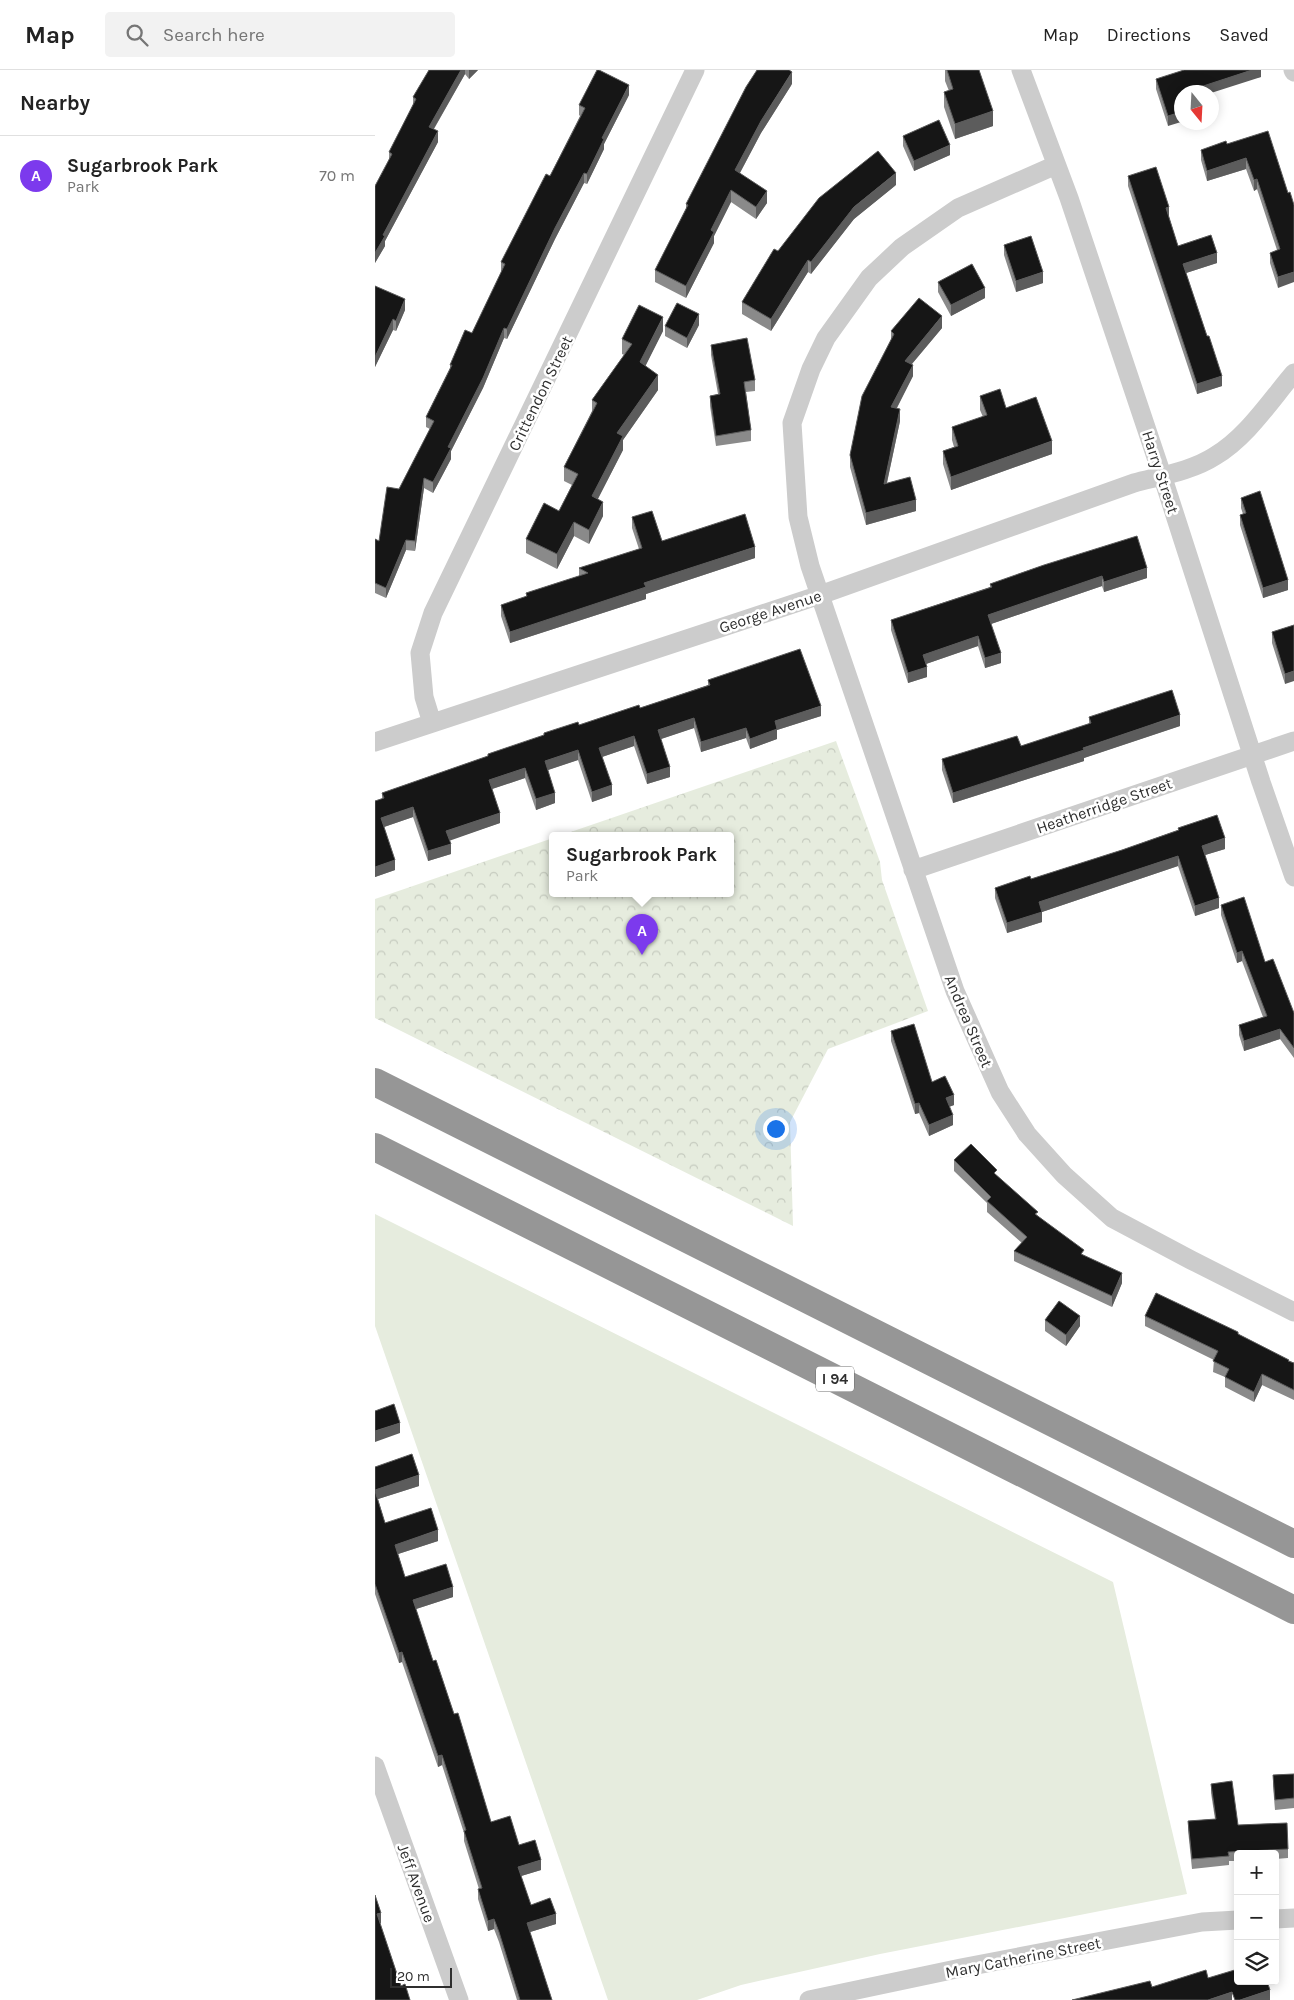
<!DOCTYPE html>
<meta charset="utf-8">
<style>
:root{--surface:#fff;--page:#f2f2f2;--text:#222;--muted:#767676;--line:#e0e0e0;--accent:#7c3aed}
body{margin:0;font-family:Karla,sans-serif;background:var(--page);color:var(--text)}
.controls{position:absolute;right:15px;bottom:15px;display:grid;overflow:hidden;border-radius:5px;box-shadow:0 2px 12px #0003}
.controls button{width:45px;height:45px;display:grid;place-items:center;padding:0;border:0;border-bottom:1px solid var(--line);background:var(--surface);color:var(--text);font:25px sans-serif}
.compass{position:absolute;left:799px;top:15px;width:45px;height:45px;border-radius:50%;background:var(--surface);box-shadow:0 2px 12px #0003;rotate:162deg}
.scale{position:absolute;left:15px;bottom:12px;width:62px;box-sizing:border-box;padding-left:5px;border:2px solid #2f2f2f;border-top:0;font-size:14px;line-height:18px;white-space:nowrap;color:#2f2f2f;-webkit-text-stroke:4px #fff;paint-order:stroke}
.you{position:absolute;left:400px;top:1058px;width:18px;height:18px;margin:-12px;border:4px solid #fff;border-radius:50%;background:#1a73e8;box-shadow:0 0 0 8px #1a73e833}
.badge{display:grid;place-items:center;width:32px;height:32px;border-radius:50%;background:var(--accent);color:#fff;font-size:16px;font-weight:700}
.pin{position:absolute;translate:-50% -41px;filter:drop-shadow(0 1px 2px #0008)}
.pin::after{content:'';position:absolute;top:26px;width:18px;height:15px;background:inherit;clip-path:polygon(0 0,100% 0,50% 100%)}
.popup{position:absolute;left:174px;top:762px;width:185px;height:65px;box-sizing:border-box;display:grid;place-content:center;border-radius:5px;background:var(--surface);filter:drop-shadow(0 1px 4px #0005);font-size:16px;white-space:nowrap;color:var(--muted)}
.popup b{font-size:19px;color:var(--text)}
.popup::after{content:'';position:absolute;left:50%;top:100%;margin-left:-10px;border:10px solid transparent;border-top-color:var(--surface)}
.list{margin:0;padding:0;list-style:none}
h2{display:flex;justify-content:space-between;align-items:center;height:65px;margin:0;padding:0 20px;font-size:21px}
h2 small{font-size:16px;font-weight:400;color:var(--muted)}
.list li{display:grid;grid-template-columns:32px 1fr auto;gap:15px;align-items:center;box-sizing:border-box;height:80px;padding:0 20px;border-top:1px solid var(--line)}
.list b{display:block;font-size:19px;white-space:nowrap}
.list p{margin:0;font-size:16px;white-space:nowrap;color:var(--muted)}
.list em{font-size:16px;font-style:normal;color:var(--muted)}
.icon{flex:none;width:28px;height:28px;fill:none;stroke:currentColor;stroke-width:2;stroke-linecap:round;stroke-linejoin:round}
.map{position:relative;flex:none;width:919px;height:1930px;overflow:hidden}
header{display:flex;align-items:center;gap:30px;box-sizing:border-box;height:70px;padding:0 25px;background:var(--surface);border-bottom:1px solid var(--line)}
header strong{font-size:24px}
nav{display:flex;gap:28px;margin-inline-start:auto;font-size:18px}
.search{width:350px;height:45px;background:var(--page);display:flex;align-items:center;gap:12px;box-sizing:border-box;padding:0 18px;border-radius:5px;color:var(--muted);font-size:19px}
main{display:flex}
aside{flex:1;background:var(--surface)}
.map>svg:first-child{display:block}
.green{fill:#e6ecde}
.forest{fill:url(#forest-crowns)}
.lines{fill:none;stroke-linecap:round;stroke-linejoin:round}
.minor{stroke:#ccc;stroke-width:19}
.motorway{stroke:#969696;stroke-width:28}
.wall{fill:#8a8a8a}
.shaded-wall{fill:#5c5c5c}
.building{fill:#161616;stroke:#5c5c5c}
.labels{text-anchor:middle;stroke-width:5;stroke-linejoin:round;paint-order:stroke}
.shield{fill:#fff;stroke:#6d6d6d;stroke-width:1}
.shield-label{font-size:15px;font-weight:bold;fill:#2f2f2f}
.street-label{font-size:16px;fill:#2f2f2f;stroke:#fff}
</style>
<header>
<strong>Map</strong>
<div class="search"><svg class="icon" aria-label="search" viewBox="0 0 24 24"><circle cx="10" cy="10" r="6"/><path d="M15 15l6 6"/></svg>Search here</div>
<nav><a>Map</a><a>Directions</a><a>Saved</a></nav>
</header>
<main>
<aside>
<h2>Nearby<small></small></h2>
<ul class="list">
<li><span class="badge">A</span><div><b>Sugarbrook Park</b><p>Park</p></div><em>70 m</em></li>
</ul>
</aside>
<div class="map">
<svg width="919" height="1930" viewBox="0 0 919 1930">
<defs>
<pattern id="forest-crowns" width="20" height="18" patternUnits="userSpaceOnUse" patternTransform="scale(1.25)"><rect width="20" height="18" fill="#e6ecde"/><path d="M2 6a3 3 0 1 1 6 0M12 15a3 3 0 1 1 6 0" fill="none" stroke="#c6cbbf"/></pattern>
</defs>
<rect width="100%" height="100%" fill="#fff"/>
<path class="green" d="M0 1144 738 1512 812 1824 505 1884 366 1915 322 1930H233L0 1256Z"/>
<path class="forest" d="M461 671 505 792 507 810 553 941 453 979 415 1052 418 1156 0 948V829L178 768V824H356V766H184Z"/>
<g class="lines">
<path class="minor" d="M646 0 694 128 787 405 886 712 919 807
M918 0 919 2
M681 95 583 138 527 177 494 208 451 268 436 299 417 353 423 447 435 496 580 921 625 1022 652 1064 689 1105 737 1148 816 1190 919 1242
M57 653 49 627 45 583 58 543 320 0
M0 672 445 525 759 413C785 406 817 401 840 386 872 367 895 331 919 303
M538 800 919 671
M0 1696 84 1930
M900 1849 919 1848
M434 1930 586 1898 827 1852 863 1850"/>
<path class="motorway" d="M0 1012 919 1474
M0 1077 919 1540"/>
</g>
<path class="wall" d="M54 0H103L94 9 90 4 59 59 63 72 10 171V176L0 193 14 89V82L38 35V27Z
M570 0H604L618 56 580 69 569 37V22L574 21 570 11Z
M886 0V7L806 22 793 56 781 19V9Z
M417 14 386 63 365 103 392 133 381 149 356 132 339 166V173L311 228 280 212V200L311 139V134Z
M254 25 229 74V79L212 114 209 113 180 169 132 269 129 268 108 318 76 381V389L58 423 49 418 40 481 31 480 11 528 0 523V469L4 471 24 419 55 359 51 357V347L75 298V295L97 263 126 203V192L175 106 205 46 204 45V35Z
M528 66 575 85 539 101 528 76Z
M852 74 913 123 903 218 895 193V183L902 180 882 119 879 121 871 99 832 111 826 90V80Z
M753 106 794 147 803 176 842 193 811 203 847 316 822 324 753 116Z
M521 115 479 149 436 204 433 202 396 261 367 244V232L403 181Z
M629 175 668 213 641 222 629 185Z
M563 212 610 228 576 246 563 222Z
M0 216 30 240 21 261 18 260 0 297Z
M324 255 312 278 290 266V256Z
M567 258 537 294 538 306 522 338 525 351 512 413 541 441 491 455 475 397V385L516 270V261Z
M288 261 270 296 283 320 248 370V380L223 429 228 446 214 474 199 466 182 499 151 483V469L184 441 197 415 189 411V397L217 341V330L249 285 247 284V269Z
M336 275 380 310V321L371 322 376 360V371L341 376 335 336V326L343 324 336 285Z
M605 326 631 338 677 384 576 420 568 394V381L579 377 577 370V357L608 347 605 340Z
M866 428 913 520 888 528 865 455V445L868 444 866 438Z
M257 447 287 471 380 488 271 524V529L135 573 126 546V535L151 527V523L204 506V498L264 479 257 458Z
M669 495 772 508 729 522 727 516 616 554 626 593 610 598 603 576 551 594 552 607 533 613 516 560V550L615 517V514Z
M919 555 910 614 897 573V562Z
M333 610 446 646 402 660V669L375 679 371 668 326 682 319 658 286 669 295 707 272 714 259 676 227 687 237 725 217 732 203 690 173 700 180 733 161 740 150 708 117 719 125 753 74 770 76 784 53 791 38 747 9 757 20 800 0 807V731L7 729V723L113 686V684L169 666V663L204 655 265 638 333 615Z
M714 647 805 656 709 688V691L578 733 567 700V689L646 676 714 654Z
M803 758 850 779 830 785 844 838 820 846 803 796 667 842V852L632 863 620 828V818L656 809 747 780 803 760Z
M846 835 890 892 919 943V988L905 969 869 981 864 965V955L888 947 867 891 862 893 846 845Z
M516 961 557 1012 579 1035 574 1037 578 1055 554 1066 544 1043 540 1044 516 971Z
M579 1090 622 1106 663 1146 709 1186 747 1213 737 1237 639 1191V1181L647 1173 612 1142V1133L579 1101Z
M770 1246 863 1264 919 1293V1330L887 1315 879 1332 850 1317V1307L838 1302 839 1290 770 1256Z
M670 1250 705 1256 691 1276 670 1261Z
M0 1397 44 1416 3 1429 10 1453 63 1471 23 1484 30 1507 78 1527 41 1539 58 1591 79 1644 116 1752 144 1775 166 1800 146 1806 156 1835 181 1854 155 1862 177 1930H142L124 1872 119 1859 113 1861 103 1829V1819H104L89 1771V1763L67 1695 63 1697 27 1592 24 1593 0 1524Z
M919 1704V1738L900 1740 898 1716V1705Z
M836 1714 863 1755 913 1779V1788L900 1789V1784H863V1791H854V1795L817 1799 813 1760V1751L840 1749 836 1723Z"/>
<path class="shaded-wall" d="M86 0H90V4L54 67V57Z
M94 0H103L94 9Z
M877 0H886V7L836 23V22H816V20Z
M417 2V14L386 63 360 112V100L386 51Z
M254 15V25L229 74V79L212 114V104L227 68Z
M618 41V56L580 69V54Z
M806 42V52L793 56V46Z
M63 61V72L10 171V176L0 193V183L8 165Z
M575 75V85L539 101V91Z
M871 88V99L832 111V101Z
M209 103V113L180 169 132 269V259L180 158Z
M521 103V115L479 149 436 204V192L479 137Z
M882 109V119L879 121V110Z
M356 120V132L339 166V173L311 228V216L336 160Z
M392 121V133L381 149V137Z
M794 137V147L791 148V138Z
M842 183V193L808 204V194Z
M433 190V202L396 261V249Z
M668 202V213L641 222V211Z
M919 202V212L903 218V207Z
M610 218V228L576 246V235Z
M30 229V240L21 261V251Z
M324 244V255L312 278V268Z
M567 246V258L530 302V291Z
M288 247V261L265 307V292Z
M18 249V260L0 297V287Z
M129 258V268L108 318 76 381V389L58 423V412L73 377Z
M538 295V306L516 349V337Z
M283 305V320L248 370V380L217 440V426L242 363Z
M847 306V316L822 324V314Z
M525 339V351L509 426V414Z
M677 371V384L576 420V407Z
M49 408V418L40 481V471Z
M541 430V441L491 455V443Z
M228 432V446L214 474V460Z
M199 452V466L182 499V484Z
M31 470V480L11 528V518Z
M380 477V488L271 524V529L135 573V562L269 513Z
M772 498V508L729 522V512Z
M727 506V516L613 555V545Z
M913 510V520L888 528V518Z
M603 566V576L548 595V585Z
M626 583V593L610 598V588Z
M552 597V607L533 613V603Z
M919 601V611L910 614V604Z
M446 636V646L402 660V669L375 679V669L400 651Z
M805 645V656L709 688V691L578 733V723Z
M319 648V658L283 670V660Z
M371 658V668L326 682V672Z
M259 666V676L224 688V678Z
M203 680V690L170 701V691Z
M295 697V707L272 714V704Z
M150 698V708L114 720V710Z
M237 715V725L217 732V722Z
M180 723V733L161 740V729Z
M38 737V747L6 758V748Z
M125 743V753L71 772V761Z
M850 768V779L827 786V776Z
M76 774V784L53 791V781Z
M803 786V796L664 843V832Z
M20 790V800L0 807V797Z
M844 828V838L820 846V836Z
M667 842V852L632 863V853Z
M867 881V891L862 893V883Z
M905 959V969L869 981V971Z
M579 1025V1035L571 1038V1028Z
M544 1033V1043L540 1044V1034Z
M578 1045V1055L554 1066V1055Z
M747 1203V1213L737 1237V1226Z
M705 1246V1256L691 1276V1265Z
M887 1304V1315L879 1332V1322Z
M25 1353V1363L0 1372V1361Z
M44 1405V1416L0 1430V1420Z
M63 1460V1471L20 1485V1475Z
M78 1517V1527L38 1540V1530Z
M27 1582V1592L24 1593V1583Z
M67 1685V1695L63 1697V1686Z
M166 1790V1800L143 1807V1797Z
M6 1843V1853L2 1855V1844Z
M181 1844V1854L152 1863V1853Z
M119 1849V1859L113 1861V1851Z
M895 1920V1930H865Z
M857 1922V1930H833Z"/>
<path class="building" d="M54 0H86L54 57 63 61 8 165 10 166 0 183V116L17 84 14 82 41 29 38 27Z
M222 0H224L254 15 227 68 229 69 212 104 209 103 180 158 132 259 129 258 108 308 73 377 76 378 58 412 49 408 40 471 31 470 11 518 0 513V469L4 471 12 417 24 419 59 351 51 347 77 295H75L90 260 97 263 130 194 126 192 171 104 175 106 210 38 204 35Z
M382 0H414L417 2 386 51 360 100 392 121 381 137 356 120 336 160 339 162 311 216 280 200 313 135 311 134 371 17Z
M572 0H604L618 41 580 54 569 22 578 19Z
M809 0H877L816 20 817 22H806V42L793 46 781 9Z
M564 50 575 75 539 91 528 66Z
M893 61 913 123 915 122 919 135V202L903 207 895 183 905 179 882 109 879 110 871 88 832 101 826 80 851 71 852 74Z
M503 81 521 103 479 137 436 192 433 190 396 249 367 232 399 179 403 181 444 128Z
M781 97 794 137 791 138 803 176 836 165 842 183 808 194 832 266H834L847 306 822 314 753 106Z
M656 166 668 202 641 211 629 175Z
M597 194 610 218 576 235 563 212Z
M0 216 30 229 21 251 18 249 0 287Z
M544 228 567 246 530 291 538 295 516 337 525 339 509 414 535 407 541 430 491 443 475 385 487 326 519 264 516 261Z
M302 233 324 244 312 268 290 256Z
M264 235 288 247 265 292 283 305 242 363 248 366 217 426 228 432 214 460 199 452 182 484 151 469 169 433 184 441 203 404 189 397 222 333 217 330 257 274 247 269Z
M372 268 380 310 369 312 376 360 341 366 335 326 345 324 336 275Z
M625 319 631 338 661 327 677 371 576 407 568 381 583 376 577 357 612 345 605 326Z
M885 421 913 510 888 518 865 445 871 443 866 428Z
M277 441 287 471 370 444 380 477 269 513 271 517 135 562 126 535 152 526 151 523 213 503 204 498 267 478 257 447Z
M762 466 772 498 729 512 727 506 613 545 626 583 610 588 603 566 548 585 552 597 533 603 516 550 617 517 615 514 669 495Z
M919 555V601L910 604 897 562Z
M425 579 446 636 400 651 402 659 375 669 371 658 326 672 319 648 283 660 295 697 272 704 259 666 224 678 237 715 217 722 203 680 170 691 180 723 161 729 150 698 114 710 125 743 71 761 76 774 53 781 38 737 6 748 20 790 0 797V731L9 728 7 723 113 686V684L169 665V663L203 652 204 655 264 635 265 638 335 615 333 610Z
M797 620 805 645 708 678 709 680 578 723 567 689 642 666 646 676 716 653 714 647Z
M842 745 850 768 827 776 844 828 820 836 803 786 664 832 667 842 632 853 620 818 655 806 656 809 747 780 804 760 803 758Z
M869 827 890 892 898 889 919 943V978L905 959 869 971 864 955 892 946 867 881 862 883 846 835Z
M539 954 557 1012 570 1006 579 1025 571 1028 578 1045 554 1055 544 1033 540 1034 516 961Z
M596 1074 622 1100 619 1103 663 1142 660 1144 709 1180 706 1184 747 1203 737 1226 639 1181 652 1167 612 1131 616 1127 579 1090Z
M781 1223 863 1262V1264L914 1290 913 1291 919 1293V1320L887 1304 879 1322 850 1307 854 1299 838 1291 843 1281 770 1246Z
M684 1231 705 1246 691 1265 670 1250Z
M19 1334 25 1353 0 1361V1341Z
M37 1384 44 1405 0 1420V1397Z
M0 1421 10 1453 56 1438 63 1460 20 1475 30 1507 71 1494 78 1517 38 1530 58 1591 61 1590 79 1644 83 1643 116 1752 135 1746 144 1775 160 1770 166 1790 143 1797 156 1835 175 1828 181 1844 152 1853 177 1930H145L124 1862 119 1849 113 1851 103 1819 107 1818 89 1761 91 1760 67 1685 63 1686 27 1582 24 1583 0 1514Z
M919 1704V1728L900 1730 898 1705Z
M857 1711 863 1755 912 1753 913 1779 853 1782 854 1786 817 1789 813 1751 841 1749 836 1714Z
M0 1825 6 1843 2 1844 26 1916 30 1914 35 1930H0Z
M863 1899V1911H892L895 1920 865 1930H860L857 1922 833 1930H697L775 1911 777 1917 831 1900 833 1908Z"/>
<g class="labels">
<rect class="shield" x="441" y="1296.5" width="38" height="25" rx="4"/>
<g class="shield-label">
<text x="460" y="1314">I 94</text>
</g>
<g class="street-label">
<text transform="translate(165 323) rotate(-64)" y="6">Crittendon Street</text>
<text transform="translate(786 402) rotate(72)" y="6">Harry Street</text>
<text transform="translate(395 541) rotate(-18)" y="6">George Avenue</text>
<text transform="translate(729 735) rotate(-19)" y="6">Heatherridge Street</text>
<text transform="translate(594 951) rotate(67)" y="6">Andrea Street</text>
<text transform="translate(42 1813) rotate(70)" y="6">Jeff Avenue</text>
<text transform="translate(648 1887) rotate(-11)" y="6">Mary Catherine Street</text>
</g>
</g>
</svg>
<div class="controls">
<button>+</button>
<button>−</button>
<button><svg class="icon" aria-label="layers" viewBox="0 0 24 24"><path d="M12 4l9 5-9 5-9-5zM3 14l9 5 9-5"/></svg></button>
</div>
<svg class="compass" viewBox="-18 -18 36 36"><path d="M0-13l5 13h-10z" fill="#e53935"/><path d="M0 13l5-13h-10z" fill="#767676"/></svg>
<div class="scale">20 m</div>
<div class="you"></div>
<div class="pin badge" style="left:267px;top:885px">A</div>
<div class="popup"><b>Sugarbrook Park</b>Park</div>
</div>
</main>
